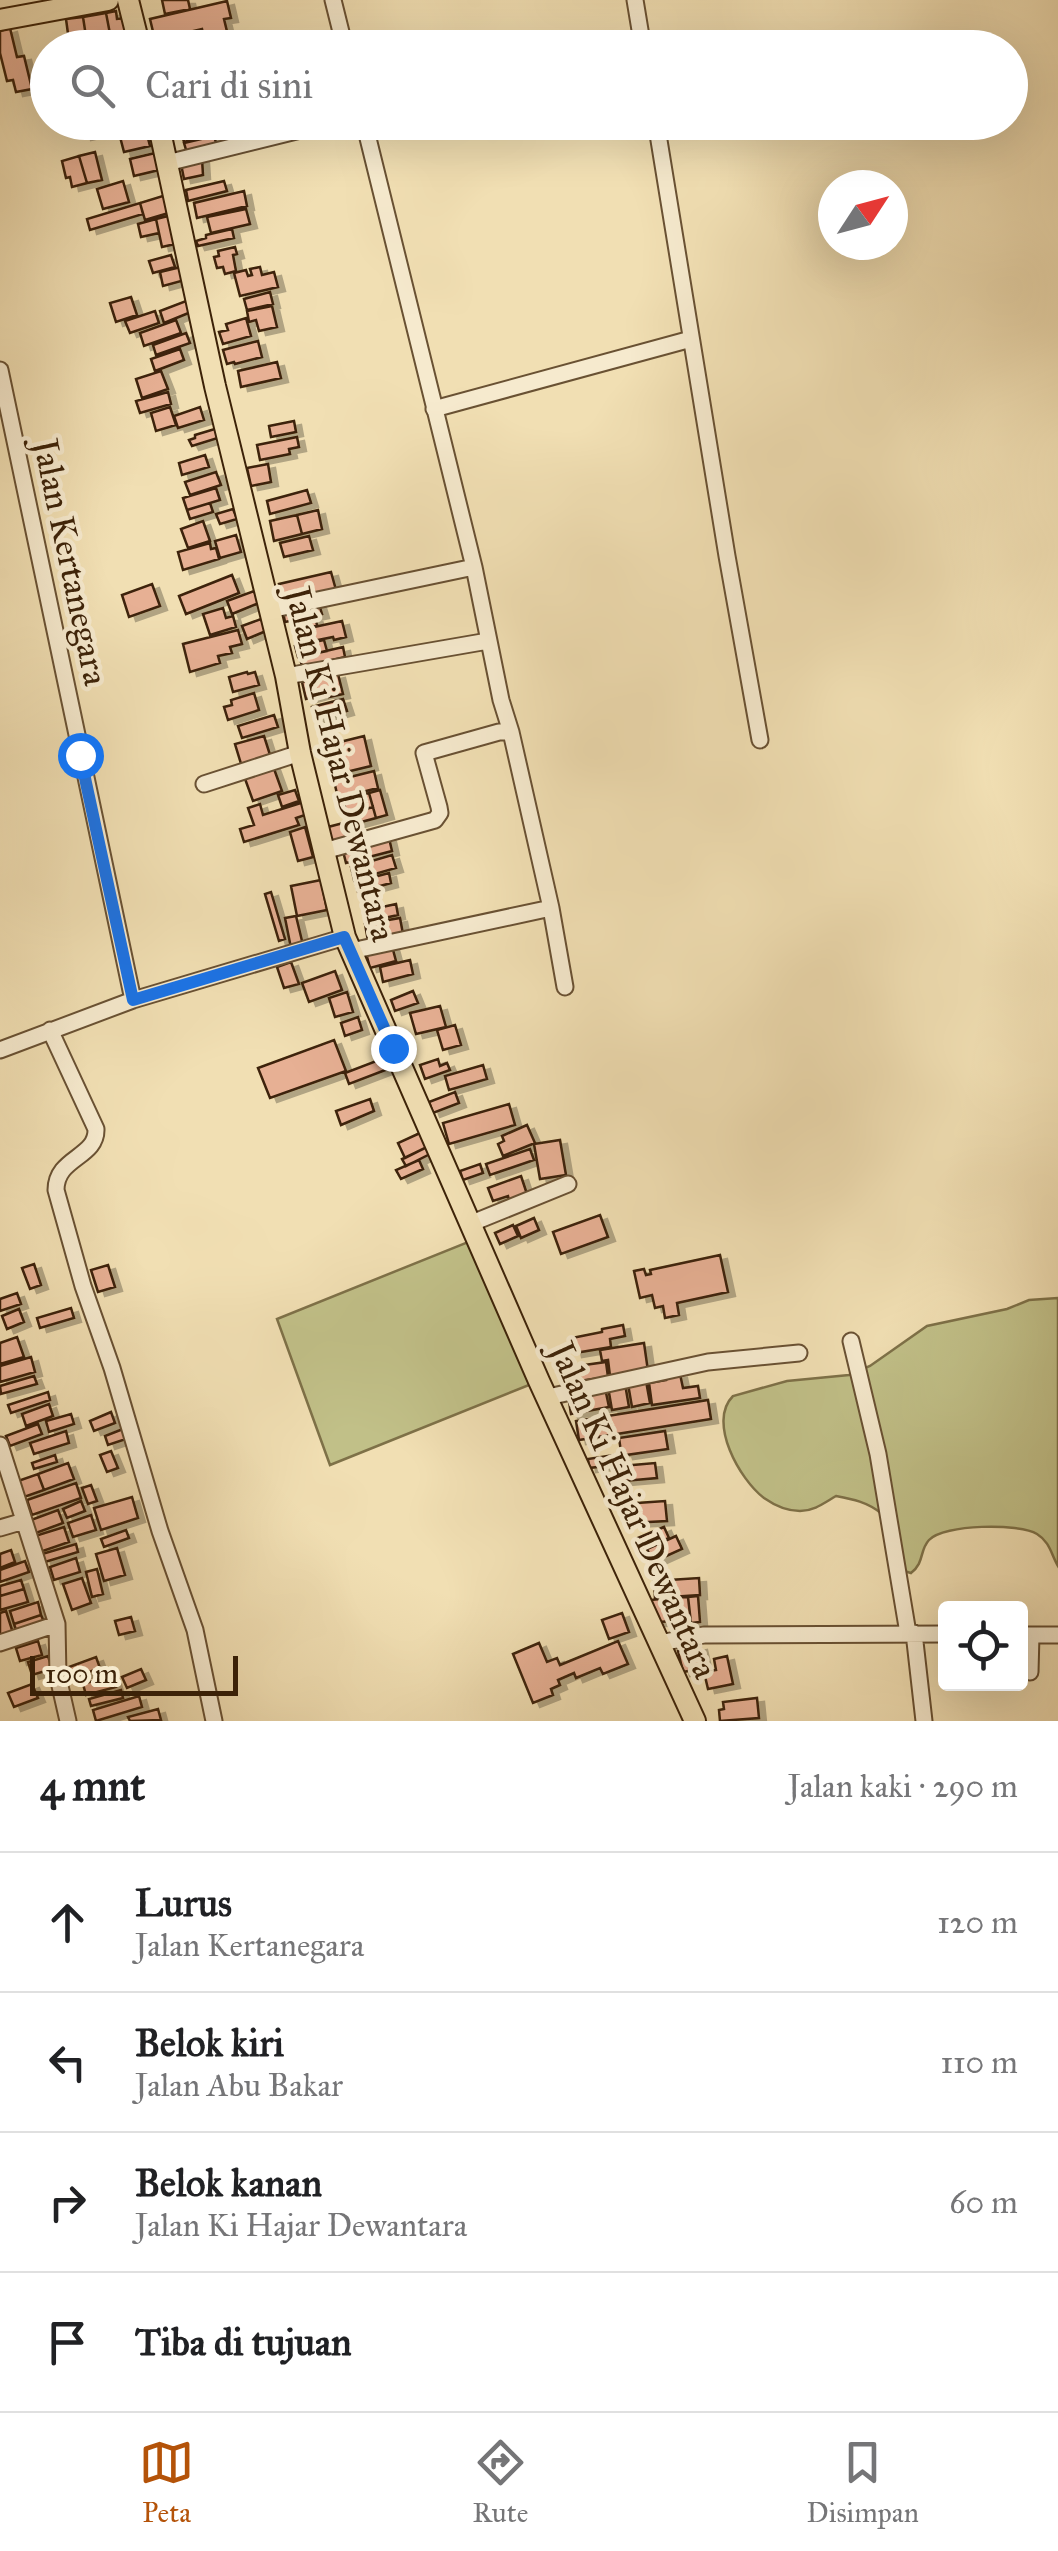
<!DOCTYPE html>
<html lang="id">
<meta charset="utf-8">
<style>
:root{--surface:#fff;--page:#f6f6f6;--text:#202124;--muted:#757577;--line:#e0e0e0;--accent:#b45309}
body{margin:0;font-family:"IM FELL Great Primer",serif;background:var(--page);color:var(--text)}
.controls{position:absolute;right:30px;bottom:30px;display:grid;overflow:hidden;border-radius:10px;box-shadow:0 10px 40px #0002}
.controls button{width:90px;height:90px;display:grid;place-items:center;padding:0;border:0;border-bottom:2px solid var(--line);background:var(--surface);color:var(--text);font:50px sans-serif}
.compass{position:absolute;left:818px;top:170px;width:90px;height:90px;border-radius:50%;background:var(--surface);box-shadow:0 10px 40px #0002;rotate:54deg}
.scale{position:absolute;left:30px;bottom:25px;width:208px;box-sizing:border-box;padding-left:10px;border:5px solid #3c2208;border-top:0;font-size:28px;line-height:35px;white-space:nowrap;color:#3c2208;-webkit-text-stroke:8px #f6eace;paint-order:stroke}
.stop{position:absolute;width:30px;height:30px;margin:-22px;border:8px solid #1a73e8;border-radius:50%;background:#fff}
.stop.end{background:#1a73e8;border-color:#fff;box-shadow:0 2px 10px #0008}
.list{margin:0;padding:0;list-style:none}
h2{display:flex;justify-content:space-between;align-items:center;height:130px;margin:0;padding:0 40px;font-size:42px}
h2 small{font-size:32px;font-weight:400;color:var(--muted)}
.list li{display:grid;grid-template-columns:65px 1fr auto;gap:30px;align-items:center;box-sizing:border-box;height:140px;padding:0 40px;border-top:2px solid var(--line)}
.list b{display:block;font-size:38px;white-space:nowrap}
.list p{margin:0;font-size:32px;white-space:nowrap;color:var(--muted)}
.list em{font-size:32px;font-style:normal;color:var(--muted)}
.icon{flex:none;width:55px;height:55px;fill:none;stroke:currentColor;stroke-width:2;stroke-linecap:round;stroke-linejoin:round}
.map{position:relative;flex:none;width:1058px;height:1721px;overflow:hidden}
.search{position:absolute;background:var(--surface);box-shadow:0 10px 40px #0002;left:30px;right:30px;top:30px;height:110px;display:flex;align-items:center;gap:25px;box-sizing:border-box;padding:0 35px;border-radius:55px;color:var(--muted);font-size:38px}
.sheet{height:690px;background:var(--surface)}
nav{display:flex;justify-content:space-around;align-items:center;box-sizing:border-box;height:140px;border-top:2px solid var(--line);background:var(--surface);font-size:28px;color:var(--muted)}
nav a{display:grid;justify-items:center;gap:5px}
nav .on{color:var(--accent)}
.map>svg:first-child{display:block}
.green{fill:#c1c088;stroke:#7e7148;stroke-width:2.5}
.building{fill:#e7b094;stroke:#3c2208;stroke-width:2.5;filter:url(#shadow)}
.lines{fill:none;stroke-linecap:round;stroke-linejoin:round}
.minor-casing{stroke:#695133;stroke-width:19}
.major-casing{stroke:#3c2208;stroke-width:24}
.minor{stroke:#f6eace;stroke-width:15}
.major{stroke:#f1dfb3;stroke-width:20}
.route{stroke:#1a73e8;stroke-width:12}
.labels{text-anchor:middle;stroke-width:9;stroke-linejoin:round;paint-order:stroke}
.street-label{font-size:35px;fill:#3c2208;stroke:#f6eace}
</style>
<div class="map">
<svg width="1058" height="1721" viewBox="0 0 1058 1721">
<defs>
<filter id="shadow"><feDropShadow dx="7" dy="4" stdDeviation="0" flood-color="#0004"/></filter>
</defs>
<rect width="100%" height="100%" fill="#f1dfb3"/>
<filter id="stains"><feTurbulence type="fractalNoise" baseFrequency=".002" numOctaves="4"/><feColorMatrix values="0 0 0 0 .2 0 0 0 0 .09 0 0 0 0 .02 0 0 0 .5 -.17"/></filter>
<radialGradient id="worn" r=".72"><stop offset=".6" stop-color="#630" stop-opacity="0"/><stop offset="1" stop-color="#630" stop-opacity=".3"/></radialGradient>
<path class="green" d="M478 1238 539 1381 330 1465 277 1319Z
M1058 1298V1566C1051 1554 1050 1542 1037 1534 1019 1523 944 1524 929 1540 919 1551 925 1562 911 1573L904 1571 882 1514C868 1502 852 1499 836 1496 824 1503 814 1511 800 1511 788 1511 774 1505 764 1498 740 1480 707 1422 733 1396L787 1381 849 1375 870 1366 927 1326 1007 1309 1029 1300Z"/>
<path class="building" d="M162 0H188L190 9 165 14Z
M227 1 231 18 224 19 231 48H183L205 42 202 29 155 40 150 19Z
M116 11 117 19 127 18 130 36 111 39 106 13Z
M106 13 111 39 87 43 83 17Z
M83 17 87 43 74 45V40L69 41 66 19Z
M10 28 17 57 24 56 32 89 16 92 13 80 7 81 0 53V31Z
M277 37 279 48H235V45Z
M87 122H109L110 130 84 136 81 124Z
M211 122H222L224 131 184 142 181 131Z
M145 127 150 146 124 152 119 133Z
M214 136 217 146 187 153 184 143Z
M95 152 102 180 87 183 79 156Z
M155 153 159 170 134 176 130 159Z
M79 156 87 183 72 187 70 177 66 178 62 161Z
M202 159 203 175 184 179 181 164Z
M123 181 129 202 103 209 97 189Z
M224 181 227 191 188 201 186 190Z
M244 191 247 206 197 218 194 203Z
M166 195 172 212 145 220 140 203Z
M140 203 143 214 90 230 87 219Z
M246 209 250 224 211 233 207 217Z
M168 216 175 244 162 247 156 219Z
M156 219 159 233 141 237 138 224Z
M232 229 234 238 198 246 196 241 206 238V235Z
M235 247 237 254 233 255 236 271 225 274 223 267 217 268 214 257 219 256 218 251Z
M171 255 175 267 153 273 149 261Z
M181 267 185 280 163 286 160 272Z
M260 267 262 275 274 272 278 287 240 296 234 273 246 270 248 276 252 275 250 269Z
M270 292 273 304 247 310 244 299Z
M131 297 137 315 116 322 110 303Z
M186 301 191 312 164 323 160 311Z
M272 306 277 327 259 331 256 320 249 322 247 311Z
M155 311 159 323 130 333 125 321Z
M246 318 251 336 223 344 219 332 228 330 226 324Z
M176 320 181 333 144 346 140 333Z
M186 333 190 343 156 355 153 345Z
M258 341 262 357 235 364 234 362 227 364 223 350Z
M180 349 184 360 155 371 151 359Z
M277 362 281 378 241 387 238 371Z
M161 371 168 389 142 398 136 379Z
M168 392 171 404 140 413 136 401Z
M170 407 176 425 156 431 151 413Z
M200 407 204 420 178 428 174 416Z
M294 421 296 432 271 437 269 426Z
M218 428 221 437 192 446 189 440 195 438V435Z
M297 437 299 447 289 449 290 454 260 460 257 445Z
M205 455 209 467 182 475 179 463Z
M268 464 271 482 251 486 247 468Z
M216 472 221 485 190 495 185 482Z
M216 488 220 500 187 510 183 498Z
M307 490 311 503 270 514 267 501Z
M210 503 213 512 190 519 187 510Z
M233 509 237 519 220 524 216 514Z
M318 510 322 529 302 534 297 515Z
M297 515 302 534 274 541 270 521Z
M203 521 210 541 188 548 181 529Z
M236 535 241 552 220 558 215 541Z
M309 536 313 550 284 557 280 543Z
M210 543 211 549 216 548 219 559 183 570 178 552Z
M331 572 336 590 284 603 279 584Z
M232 575 239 593 186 614 179 596Z
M152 584 160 606 129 617 122 595Z
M254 591 259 603 232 614 227 601Z
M319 604 322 614 285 622 283 612Z
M223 608 226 618 233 616 236 627 210 635 203 614Z
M315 616 317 625 293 631 291 621Z
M261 619 266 631 247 639 242 626Z
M342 621 346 637 334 640 333 637 308 642 305 629Z
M238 630 242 644 230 647 232 653 218 656 220 663 190 672 183 644Z
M324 640 327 651 298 657 295 646Z
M343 647 345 657 302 667 300 657Z
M247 672 248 674 255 672 259 685 233 692 229 677Z
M338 674 343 694 329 697 328 693 306 699 302 682Z
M254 693 259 710 228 720 224 707 232 705 231 700Z
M343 699 347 711 315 720 312 707Z
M274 715 278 727 242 738 238 726Z
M264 736 271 758 242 767 235 744Z
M364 736 371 766 342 773 340 764 334 766 331 752 338 750 336 743Z
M273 766 282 791 253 801 244 776Z
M374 771 378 788 338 798 334 781Z
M295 790 299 801 282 807 278 795Z
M380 790 387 815 376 818 369 793Z
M369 793 373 807 347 814 343 800Z
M304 802 308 814 296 818 299 825 244 842 240 829 254 825 248 808 260 804 263 815Z
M373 807 376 818 350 825 347 814Z
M347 822 352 840 332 845 328 827Z
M305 827 313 857 298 861 290 832Z
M389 838 392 851 346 863 343 851Z
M392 855 396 868 354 880 351 867Z
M389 873 391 883 358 892 355 882Z
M321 880 327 910 297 916 291 886Z
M271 892 285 939 279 941 265 894Z
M396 904 398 915 366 922 364 911Z
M296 916 303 945 291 948 285 918Z
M400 918 403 934 368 941 365 924Z
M392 946 396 961 370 968 366 953Z
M410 960 413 974 383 982 380 967Z
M291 962 299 984 284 988 277 967Z
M335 971 342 990 309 1002 302 983Z
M413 991 418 1003 395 1011 391 1000Z
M347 992 353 1012 335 1017 329 998Z
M440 1006 446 1027 416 1034 410 1013Z
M358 1017 362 1030 345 1036 341 1023Z
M455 1025 461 1045 443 1050 437 1030Z
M334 1040 346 1071 270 1098 258 1068Z
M384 1058 388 1069 349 1084 345 1073Z
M438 1059 440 1066 447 1063 450 1070 425 1079 420 1065Z
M483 1065 487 1079 449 1090 445 1076Z
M455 1092 459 1103 433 1113 429 1102Z
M370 1099 374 1111 341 1125 336 1111Z
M509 1104 515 1125 449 1144 443 1123Z
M527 1125 535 1143 503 1156 498 1144 504 1141 502 1136Z
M420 1133 427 1147 405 1158 398 1143Z
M560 1140 566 1175 540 1179 534 1144Z
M427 1147 430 1154 406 1166 402 1159Z
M530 1149 534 1160 490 1175 486 1164Z
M419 1160 423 1169 401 1179 396 1170Z
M480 1164 483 1173 463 1180 460 1171Z
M521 1176 527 1194 509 1200 508 1196 493 1201 488 1188Z
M600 1215 608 1237 561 1254 553 1232Z
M534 1218 539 1230 521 1238 516 1226Z
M513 1225 518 1236 500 1244 495 1233Z
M720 1255 728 1292 677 1303 679 1315 665 1318 663 1306 655 1308 652 1295 640 1298 634 1271 644 1269 646 1275 651 1274 650 1270Z
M34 1264 41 1285 30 1289 22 1268Z
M108 1265 115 1287 98 1292 91 1270Z
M17 1293 21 1304 0 1311V1299Z
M71 1308 74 1318 40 1328 37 1318Z
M19 1309 24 1322 7 1329 2 1316Z
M623 1325 625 1336 610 1339 611 1347 575 1353 572 1338 602 1332V1329Z
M17 1337 24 1357 0 1364V1343Z
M644 1343 648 1371 610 1376 608 1360 602 1361 600 1350Z
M31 1357 35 1372 0 1382V1366Z
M606 1362 608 1377 579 1381 578 1377H571L570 1367Z
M680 1374 683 1388 698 1386 700 1398 652 1405 649 1383 666 1380 665 1376Z
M34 1376 37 1384 1 1394 0 1386Z
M646 1381 650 1403 632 1407 628 1384Z
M625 1384 629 1407 612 1410 608 1387Z
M605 1388 609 1407 571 1414 568 1395Z
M48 1392 50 1400 11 1413 8 1405Z
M708 1400 711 1419 579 1440 576 1421Z
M49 1404 53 1416 26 1426 22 1414Z
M111 1412 115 1423 94 1431 90 1421Z
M71 1414 74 1424 49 1432 46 1421Z
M38 1424 42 1434 10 1446 6 1436Z
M123 1429 126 1439 108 1445 105 1436Z
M66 1431 69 1443 34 1454 30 1443Z
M665 1431 668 1449 626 1455 625 1452H621L619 1438Z
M111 1451 118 1468 107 1472 100 1455Z
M621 1454 622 1464 589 1468 588 1459Z
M55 1455 57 1462 34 1469 32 1463Z
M68 1463 74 1479 44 1490 38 1474Z
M655 1463 657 1478 624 1481 622 1466Z
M38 1474 44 1490 24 1497 18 1481Z
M76 1483 81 1498 32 1515 27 1500Z
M91 1485 97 1501 88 1504 82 1488Z
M132 1497 138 1518 101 1530 94 1508Z
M81 1501 85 1511 67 1518 63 1509Z
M665 1501 667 1521 630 1523 629 1513H624L623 1504Z
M58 1510 63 1523 36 1533 31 1520Z
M91 1515 96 1530 73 1537 68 1523Z
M64 1527 69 1542 40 1552 35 1536Z
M664 1527 669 1538 643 1549 638 1538Z
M126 1530 129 1538 104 1547 101 1539Z
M676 1536 682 1549 653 1562 647 1549Z
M76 1544 78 1552 45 1562 42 1554Z
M117 1548 125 1575 104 1581 96 1554Z
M11 1550 15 1562 0 1568V1554Z
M76 1558 80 1572 54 1580 50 1567Z
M25 1561 29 1572 0 1582V1570Z
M97 1569 103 1594 92 1597 86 1572Z
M82 1578 91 1603 72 1610 63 1584Z
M699 1578 700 1595 655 1598 654 1581Z
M21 1580 24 1589 0 1596V1586Z
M24 1589 28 1602 0 1610V1596Z
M698 1596 700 1622 691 1623 688 1597Z
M688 1597 691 1623 674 1624 671 1598Z
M671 1598 673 1621 659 1622 650 1600Z
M38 1602 41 1615 14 1624 10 1611Z
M6 1611 13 1633 0 1637V1613Z
M622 1613 629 1632 609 1639 602 1620Z
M41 1615 45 1624 17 1633 14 1624Z
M131 1617 135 1631 119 1635 115 1621Z
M38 1641 42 1655 20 1661 16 1648Z
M618 1641 628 1664 603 1674 600 1668 576 1678 574 1673 558 1680 560 1685 551 1689 553 1695 533 1703 513 1654 539 1643 547 1662 557 1658 560 1665Z
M700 1646 705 1668 683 1672 678 1651Z
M48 1656 52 1669 32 1675 28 1662Z
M727 1656 733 1684 708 1689 704 1672 716 1670 714 1659Z
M96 1657 100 1668 73 1678 69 1667Z
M141 1669 146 1680 127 1688 122 1677Z
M112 1675 116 1687 86 1695 83 1684Z
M32 1684 38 1698 14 1707 8 1693Z
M121 1690 123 1698 91 1706 89 1699Z
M139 1696 142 1707 96 1721 93 1710Z
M757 1698 759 1718 720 1721 719 1710 724 1709 723 1702Z
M158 1709 161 1720 130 1721 128 1717Z"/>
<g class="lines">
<g class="minor-casing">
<path id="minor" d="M333 0 345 48
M635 0 643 48
M364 122 474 567 501 700 511 732 551 908 565 987
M656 122 727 556 760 740
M167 163 333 122
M0 370 133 1000
M434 409 691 339
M270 610 474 567
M286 676 488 641
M204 784 300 753
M324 851 435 820 440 813 439 807 424 753 499 732H511
M351 951 551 908
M50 1030 96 1129C97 1158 56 1157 56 1190L83 1286 112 1368 160 1531 195 1630 214 1721
M0 1050 133 1000 345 937
M472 1223 568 1184
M851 1341 878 1454 908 1633
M548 1397 708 1362 799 1353
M0 1445 57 1624 58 1677 68 1721
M0 1528 24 1521
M914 1633 924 1721
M1020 1635H1058
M0 1643 57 1624
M659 1643 704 1635 946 1634
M1030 1672 1031 1635"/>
</g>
<g class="major-casing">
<path id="major" d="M128 0 140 48
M0 20 108 0
M158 122 215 386 286 676 300 753 345 937 539 1381 695 1721"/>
</g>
<use href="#minor" class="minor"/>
<use href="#major" class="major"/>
</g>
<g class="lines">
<path class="route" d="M80 755 133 1000 344 937 393 1048"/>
</g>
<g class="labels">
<g class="street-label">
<text transform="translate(71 562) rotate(78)" y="12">Jalan Kertanegara</text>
<text transform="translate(341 764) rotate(76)" y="12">Jalan Ki Hajar Dewantara</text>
<text transform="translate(634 1510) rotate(66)" y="12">Jalan Ki Hajar Dewantara</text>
</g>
</g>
<rect width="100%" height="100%" filter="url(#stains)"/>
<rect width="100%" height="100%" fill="url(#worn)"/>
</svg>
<div class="controls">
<button><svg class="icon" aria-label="locate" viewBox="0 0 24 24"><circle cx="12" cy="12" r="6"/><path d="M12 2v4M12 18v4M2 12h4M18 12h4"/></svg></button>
</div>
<svg class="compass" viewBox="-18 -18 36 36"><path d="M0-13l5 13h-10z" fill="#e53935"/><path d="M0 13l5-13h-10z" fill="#757577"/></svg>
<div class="scale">100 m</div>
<div class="stop" style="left:80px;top:755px"></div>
<div class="stop end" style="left:393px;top:1048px"></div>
<div class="search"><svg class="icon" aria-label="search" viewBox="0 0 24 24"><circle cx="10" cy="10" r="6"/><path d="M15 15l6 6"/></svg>Cari di sini</div>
</div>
<section class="sheet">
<h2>4 mnt<small>Jalan kaki · 290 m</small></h2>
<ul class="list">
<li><svg class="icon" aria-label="ahead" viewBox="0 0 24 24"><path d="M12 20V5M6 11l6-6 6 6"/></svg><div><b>Lurus</b><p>Jalan Kertanegara</p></div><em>120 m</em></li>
<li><svg class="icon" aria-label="left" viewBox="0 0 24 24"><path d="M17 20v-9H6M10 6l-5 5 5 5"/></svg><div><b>Belok kiri</b><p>Jalan Abu Bakar</p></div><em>110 m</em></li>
<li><svg class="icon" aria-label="right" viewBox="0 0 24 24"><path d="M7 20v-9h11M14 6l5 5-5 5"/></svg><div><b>Belok kanan</b><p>Jalan Ki Hajar Dewantara</p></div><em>60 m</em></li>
<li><svg class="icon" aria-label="arrive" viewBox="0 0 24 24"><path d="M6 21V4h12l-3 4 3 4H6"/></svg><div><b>Tiba di tujuan</b></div></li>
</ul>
</section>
<nav>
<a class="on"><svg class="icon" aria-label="map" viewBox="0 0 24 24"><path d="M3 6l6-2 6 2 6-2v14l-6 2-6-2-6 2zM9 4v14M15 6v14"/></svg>Peta</a>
<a><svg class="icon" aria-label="directions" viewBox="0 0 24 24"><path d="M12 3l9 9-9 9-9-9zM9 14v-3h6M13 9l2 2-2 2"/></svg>Rute</a>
<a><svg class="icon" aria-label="saved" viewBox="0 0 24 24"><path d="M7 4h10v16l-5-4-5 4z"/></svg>Disimpan</a>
</nav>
